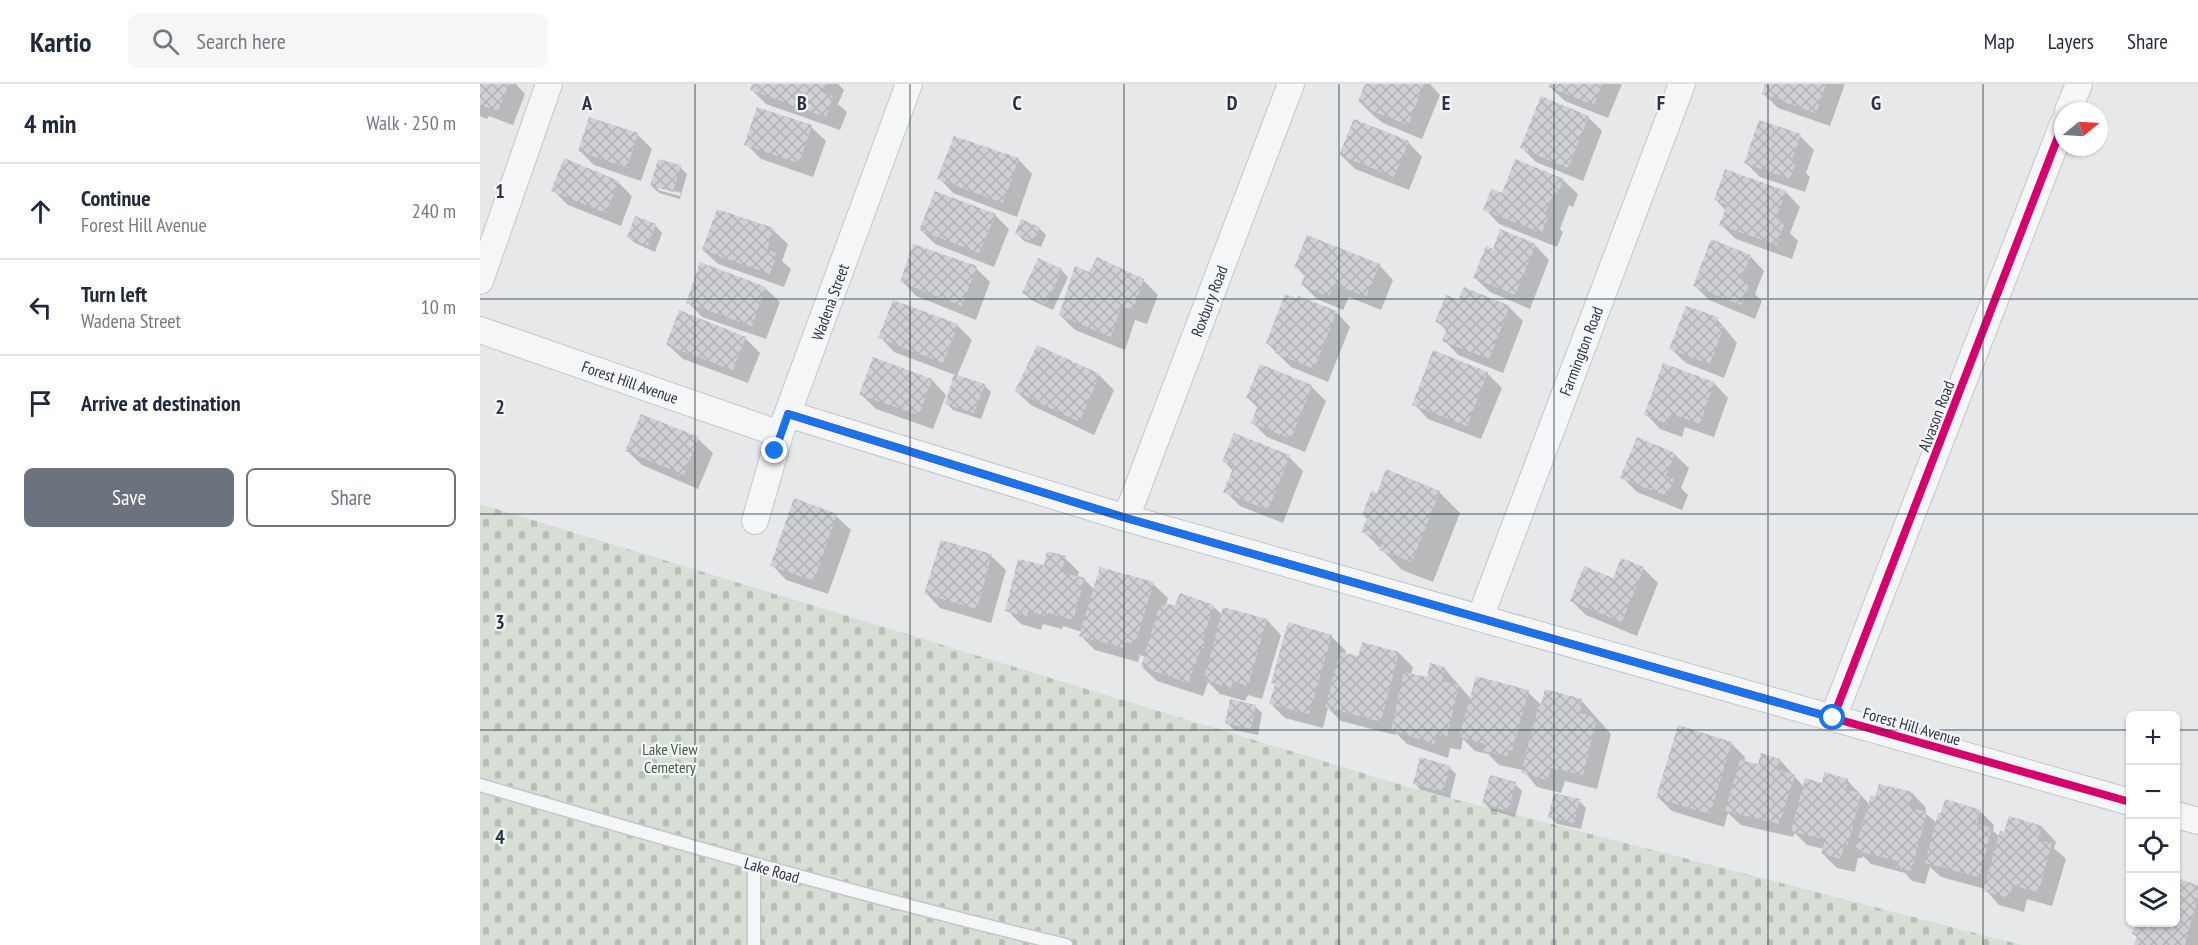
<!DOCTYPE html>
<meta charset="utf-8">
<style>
:root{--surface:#fff;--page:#f6f6f7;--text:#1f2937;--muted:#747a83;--line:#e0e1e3;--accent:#6c737f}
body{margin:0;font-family:"PT Sans Narrow",sans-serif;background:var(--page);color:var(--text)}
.controls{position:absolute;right:18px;bottom:18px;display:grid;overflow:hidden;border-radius:9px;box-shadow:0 2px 4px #0004}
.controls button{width:54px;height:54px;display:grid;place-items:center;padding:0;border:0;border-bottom:2px solid var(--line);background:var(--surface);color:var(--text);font:30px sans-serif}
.compass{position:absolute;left:1574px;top:18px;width:54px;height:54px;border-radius:50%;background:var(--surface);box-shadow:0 2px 4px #0004;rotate:72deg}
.stop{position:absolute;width:18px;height:18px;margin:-14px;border:4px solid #1a73e8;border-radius:50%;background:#fff}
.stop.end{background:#1a73e8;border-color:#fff;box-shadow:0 2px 6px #0008}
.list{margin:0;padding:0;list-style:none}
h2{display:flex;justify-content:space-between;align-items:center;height:78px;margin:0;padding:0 24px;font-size:26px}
h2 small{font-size:20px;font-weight:400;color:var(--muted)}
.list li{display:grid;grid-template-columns:39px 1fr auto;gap:18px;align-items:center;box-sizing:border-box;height:96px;padding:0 24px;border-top:2px solid var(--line)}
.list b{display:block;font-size:22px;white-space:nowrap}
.list p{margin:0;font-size:20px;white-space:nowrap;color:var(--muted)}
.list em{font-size:20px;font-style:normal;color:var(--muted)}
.actions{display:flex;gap:12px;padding:18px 24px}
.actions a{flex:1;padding:14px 0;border:2px solid var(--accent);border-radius:9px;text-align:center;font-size:21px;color:var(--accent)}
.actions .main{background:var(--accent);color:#fff}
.icon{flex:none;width:33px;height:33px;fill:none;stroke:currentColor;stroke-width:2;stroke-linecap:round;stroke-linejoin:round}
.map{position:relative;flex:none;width:1718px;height:861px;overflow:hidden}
header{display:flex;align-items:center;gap:36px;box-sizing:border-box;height:84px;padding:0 30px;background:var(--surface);border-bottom:2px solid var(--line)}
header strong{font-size:28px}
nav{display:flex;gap:33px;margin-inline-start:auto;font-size:21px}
.search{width:420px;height:54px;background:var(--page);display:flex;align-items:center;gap:15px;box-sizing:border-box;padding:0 21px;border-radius:9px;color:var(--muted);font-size:22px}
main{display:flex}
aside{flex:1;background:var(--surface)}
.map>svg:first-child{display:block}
.cemetery{fill:url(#cemetery-stones)}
.shadow{fill:#0003;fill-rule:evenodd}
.building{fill:url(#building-cross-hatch)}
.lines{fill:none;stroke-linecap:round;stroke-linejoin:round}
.service-casing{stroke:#c4c6c8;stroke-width:15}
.minor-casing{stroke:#c4c6c8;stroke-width:28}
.service{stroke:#f5f6f7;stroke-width:12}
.minor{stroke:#f5f6f7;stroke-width:26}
.cycleway-casing{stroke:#f4f6f9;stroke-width:11}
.cycleway{stroke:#d6006c;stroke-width:8}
.route{stroke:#1a73e8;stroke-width:8}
.grid{fill:none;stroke:#2b3445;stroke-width:1.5;stroke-opacity:0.55}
.labels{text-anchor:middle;stroke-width:4.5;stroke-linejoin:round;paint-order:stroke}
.street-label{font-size:16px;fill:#2b3445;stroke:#f4f6f9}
.park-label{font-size:16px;fill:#3f6138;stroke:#f4f6f9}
.grid-label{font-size:20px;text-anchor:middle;font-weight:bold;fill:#2b3445;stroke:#f4f6f9;stroke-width:4.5;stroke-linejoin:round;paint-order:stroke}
</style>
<header>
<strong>Kartio</strong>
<div class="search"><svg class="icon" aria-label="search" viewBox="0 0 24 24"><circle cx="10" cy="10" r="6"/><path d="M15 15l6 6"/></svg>Search here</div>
<nav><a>Map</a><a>Layers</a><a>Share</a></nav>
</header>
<main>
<aside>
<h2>4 min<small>Walk · 250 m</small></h2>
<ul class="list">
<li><svg class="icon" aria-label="ahead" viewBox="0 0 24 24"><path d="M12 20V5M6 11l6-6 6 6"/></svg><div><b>Continue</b><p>Forest Hill Avenue</p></div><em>240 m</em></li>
<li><svg class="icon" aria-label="left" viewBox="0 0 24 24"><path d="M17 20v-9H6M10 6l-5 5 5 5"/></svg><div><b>Turn left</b><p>Wadena Street</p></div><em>10 m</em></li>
<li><svg class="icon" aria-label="arrive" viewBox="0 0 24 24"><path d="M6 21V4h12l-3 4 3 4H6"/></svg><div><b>Arrive at destination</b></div></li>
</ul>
<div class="actions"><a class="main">Save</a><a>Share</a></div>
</aside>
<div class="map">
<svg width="1718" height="861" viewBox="0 0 1718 861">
<defs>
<pattern id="cemetery-stones" width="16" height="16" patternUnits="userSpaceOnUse" patternTransform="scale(1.5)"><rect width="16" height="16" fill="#d6ded6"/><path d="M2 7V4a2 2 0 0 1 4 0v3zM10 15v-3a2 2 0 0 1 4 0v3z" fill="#b8bfb9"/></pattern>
<pattern id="building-cross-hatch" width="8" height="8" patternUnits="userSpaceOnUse" patternTransform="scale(1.5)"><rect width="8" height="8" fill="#ced0d3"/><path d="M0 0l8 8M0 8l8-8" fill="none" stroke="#b1b3b6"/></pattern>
</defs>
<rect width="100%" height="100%" fill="#e6e8ea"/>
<path class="cemetery" d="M0 420 935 705 1542 861H0Z"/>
<path class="shadow" d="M0 0H36L45 10 33 41 9 32 7 35 0 32Z
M274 0H358L364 6 358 20 367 28 360 46 286 20 272 6Z
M887 0H950L960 11 942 55 903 39 894 32 880 18Z
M1071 0H1142L1128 34 1085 17 1070 3Z
M1287 0H1365L1350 42 1298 24 1284 10Z
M1108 33 1122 47 1103 97 1056 78 1042 64Z
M110 35 158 51 172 65 161 97 114 81 99 66Z
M331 43 346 57 333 93 281 75 266 60Z
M1320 52 1334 66 1326 89 1330 93 1325 108 1280 93 1266 79Z
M928 58 942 73 929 106 875 85 861 71Z
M538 75 552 90 537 133 473 109 459 94Z
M200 83 207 90 200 115 179 109 172 102ZM178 103 201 109 200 112 178 106Z
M1246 87 1306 108 1320 123 1310 149 1318 157 1312 175 1256 155 1241 141 1246 127 1236 116Z
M1083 96 1098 110 1093 123 1089 121 1080 145 1083 148 1077 163 1019 140 1005 125 1023 111Z
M138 98 152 112 141 142 88 121 73 106Z
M515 131 529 145 514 183 455 160 441 146Z
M156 134 176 142 182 149 175 168 155 159 148 153Z
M559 144 566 151 561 163 544 157 537 150Z
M293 146 308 160 302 177 311 185 304 203 238 180 223 166Z
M1055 161 1069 176 1050 225 1010 208 995 194 1014 166Z
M1270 172 1284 187 1275 210 1282 217 1275 235 1229 216 1215 202Z
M899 181 913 196 901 226 869 213 863 226 837 215 823 201 826 193 816 183Z
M496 184 510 198 496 236 436 212 422 197Z
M581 186 588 193 573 226 551 216 544 209Z
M609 190 663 196 678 211 667 240 655 236 645 266 595 246 580 231Z
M285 204 300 218 286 255 222 233 208 218Z
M414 218 478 242 492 256 477 292 504 301 511 308 501 335 473 326 466 319 475 291 414 268 400 253Z
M979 218 1029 223 1043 237 1023 289 978 271 964 256 967 247 957 237Z
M856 228 870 243 848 298 811 283 787 259Z
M1237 235 1257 259 1244 294 1206 279 1191 265Z
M265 254 280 269 268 299 203 275 188 261Z
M558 263 619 291 634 306 614 351 551 321 536 307Z
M394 275 452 296 466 311 453 345 396 325 381 310Z
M1184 281 1234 299 1248 314 1234 353 1205 343 1202 353 1180 345 1166 330Z
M1007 289 1022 304 1001 355 948 335 934 320Z
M831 302 846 317 825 368 787 353 772 338 778 324 768 314Z
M162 332 218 355 233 369 218 405 162 381 147 367Z
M1194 370 1209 384 1201 404 1208 411 1202 426 1157 408 1142 393Z
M809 373 823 387 803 439 760 422 745 407 753 387 744 377Z
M959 408 980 429 953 498 922 486 883 447 888 436 883 431Z
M356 432 371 446 348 510 306 496 292 481Z
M511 472 526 486 511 539 460 524 446 509Z
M585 474 599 488 597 494 605 496 615 506 673 500 688 514 686 521 733 522 743 532 787 536 801 551 782 615 768 611 765 617 740 610 728 598 723 612 677 597 662 583 666 573 660 571 658 578 615 566 601 552 602 548 583 542 582 545 563 540 561 546 541 540 527 526 565 483Z
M1142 476 1164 485 1178 499 1157 552 1106 531 1092 517 1134 496Z
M851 552 866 567 865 571 879 574 919 569 933 583 931 591 948 595 964 584 991 615 1048 608 1062 622 1101 616 1131 650 1117 705 1085 697 1081 709 1057 703 1043 686 1019 681 1008 670 995 667 983 655 981 666 970 664 968 674 927 660 916 649 915 651 861 637 848 624 843 644 805 634 791 620 796 602 793 599Z
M775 622 782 629 778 651 754 646 747 639Z
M1251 659 1265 673 1264 678 1279 682 1300 676 1324 703 1367 696 1390 721 1432 709 1446 724 1445 729 1457 739 1500 727 1514 741 1513 747 1520 753 1562 743 1576 758 1574 764 1586 775 1572 822 1547 815 1544 828 1519 821 1505 805 1461 793 1450 783 1445 800 1432 797 1425 789 1391 780 1383 772 1382 774H1378L1375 788 1357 784 1343 770 1344 765 1327 761 1315 749 1313 753 1261 741 1248 729 1244 743 1192 727 1178 713Z
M969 683 976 690 970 714 941 706 934 699Z
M1035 700 1042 707 1035 733 1011 726 1004 719Z
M1099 717 1106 724 1101 745 1077 740 1070 733Z
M1696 796 1718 802V861H1656L1658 854 1654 850 1696 838Z"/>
<path class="building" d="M0 0H29L18 27 0 21Z
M272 0H346L343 8 353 13 346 33 270 6Z
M885 0H944L928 41 887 25 888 22 878 18Z
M1070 0H1122L1114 21 1068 3Z
M1285 0H1346L1336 29 1282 10Z
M1061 12 1109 32 1088 84 1040 64Z
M277 23 332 41 319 79 264 61Z
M109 33 158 49 147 84 98 67Z
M874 35 929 57 914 93 859 71Z
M1279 36 1321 50 1312 76 1316 77 1310 95 1264 79Z
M474 52 539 74 523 119 457 95Z
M84 74 139 97 126 129 71 107Z
M178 75 201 81 193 108 170 102Z
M1035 75 1084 95 1078 109 1074 108 1065 130 1069 132 1062 149 1003 126 1011 105 1022 109Z
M1245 85 1306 107 1296 134 1304 141 1297 161 1239 141 1247 121 1234 116Z
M455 107 516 130 499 169 439 146Z
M237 125 294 144 287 166 297 169 290 190 222 166Z
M155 132 176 140 168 162 147 153Z
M541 135 560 143 553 158 535 150Z
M1020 145 1056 160 1035 211 993 194 1006 162 1013 165Z
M827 151 900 180 886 213 854 200 849 213 821 201 826 188 814 184Z
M1231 155 1271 171 1261 196 1269 202 1261 221 1213 202Z
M433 160 497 182 482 222 420 198Z
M617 173 664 195 653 226 641 222 631 253 579 231 595 182 609 188Z
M558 174 582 185 566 220 542 209Z
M220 178 286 203 272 242 206 219Z
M984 203 1030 222 1009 275 962 257 967 243 955 238 966 211 978 216Z
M805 210 817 215 818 212 857 227 834 285 795 269 797 264 786 259Z
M413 216 478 240 463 279 398 254Z
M1206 222 1238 233 1235 240 1244 243 1230 280 1189 265Z
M199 226 266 253 253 286 186 261Z
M557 261 620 290 599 338 535 307Z
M953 266 1008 288 987 342 932 321Z
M393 273 452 295 439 331 379 311Z
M1183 279 1234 298 1220 340 1191 330 1187 340 1164 331Z
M780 280 832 301 811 355 771 339 779 319 766 314Z
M474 290 505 300 494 329 465 320Z
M161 330 219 353 204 391 145 367Z
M754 349 810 371 788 426 743 408 754 382 742 378Z
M1157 353 1195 369 1186 392 1194 395 1187 412 1140 394Z
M906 385 960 407 932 478 899 466 903 456 881 448 887 434 882 432 891 407 897 409Z
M314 414 357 430 334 497 290 482Z
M461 456 512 470 497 525 444 510Z
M567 467 586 472 581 488 605 494 593 536 568 529 567 532 548 527 547 533 525 527 538 475 564 481Z
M1141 474 1164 483 1142 538 1090 517 1104 482 1133 494Z
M620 483 674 498 655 560 645 558 644 564 599 552Z
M700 509 734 521 724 551V564L720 567 708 599 661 583 678 526 685 520 695 521Z
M743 523 787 535 768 602 753 597 751 604 724 596Z
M808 538 852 551 829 630 789 620 795 600 791 599Z
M882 558 919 568 901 638 845 623 860 568 878 572Z
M950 579 965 583 962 597 979 601 967 653 956 650 954 660 911 646 924 588 947 593Z
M996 592 1049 606 1032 667 1029 666 1027 672 1003 667 1005 660 979 653Z
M1065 605 1102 615 1100 629 1117 634 1103 691 1071 684 1067 696 1041 689 1059 619 1061 620Z
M750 615 776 621 771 645 745 639Z
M1198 641 1252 658 1230 730 1176 714Z
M1281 669 1300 675 1297 685 1315 691 1299 740 1245 727 1260 676 1278 680Z
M940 673 970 682 963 708 933 700Z
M1344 688 1368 695 1366 705 1381 710 1368 761 1364 760 1361 775 1341 770 1345 756 1311 747 1325 694 1342 699Z
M1010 691 1036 698 1028 727 1002 719Z
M1399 700 1433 708 1429 723 1447 728 1431 787 1416 783 1417 777 1375 766 1391 711 1395 713Z
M1074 709 1100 715 1094 739 1068 733Z
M1465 715 1501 726 1497 740 1512 744 1499 793 1445 779 1458 729H1461Z
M1529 732 1562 742 1558 756 1572 759 1558 809 1533 801 1529 814 1503 807 1520 747 1524 748Z
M1696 794 1718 801V813L1705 861H1654L1657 852 1652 850 1656 838H1696Z"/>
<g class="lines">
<g class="service-casing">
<path id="service" d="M0 701C195 758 389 814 586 861
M274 861V781"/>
</g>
<g class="minor-casing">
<path id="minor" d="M1588 27 1599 0
M0 197 69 0
M0 246 300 350
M308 330 646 434 1650 718
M646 434 811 0
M275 437 300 350 429 0
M1000 534 1202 0
M1353 634 1583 40
M1696 731 1718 737"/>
</g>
<use href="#service" class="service"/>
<use href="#minor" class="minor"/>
<g class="cycleway-casing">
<path id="cycleway" d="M308 330 646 434 1650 718
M1353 634 1583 40"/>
</g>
<use href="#cycleway" class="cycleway"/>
</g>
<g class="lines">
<path class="route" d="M295 367 308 330 646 434 1353 634"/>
</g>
<path class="grid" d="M215 0V861M430 0V861M644 0V861M859 0V861M1074 0V861M1288 0V861M1503 0V861M0 215H1718M0 430H1718M0 646H1650M1696 646H1718"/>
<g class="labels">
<g class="street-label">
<text transform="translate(729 217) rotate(-69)" y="6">Roxbury Road</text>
<text transform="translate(350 218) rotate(-70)" y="6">Wadena Street</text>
<text transform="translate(1101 267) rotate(-69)" y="6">Farmington Road</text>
<text transform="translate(150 298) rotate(19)" y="6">Forest Hill Avenue</text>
<text transform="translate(1456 332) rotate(-69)" y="6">Alvason Road</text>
<text transform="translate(1432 642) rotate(16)" y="6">Forest Hill Avenue</text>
<text transform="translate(292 786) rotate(16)" y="6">Lake Road</text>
</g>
<g class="park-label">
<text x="190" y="671">Lake View<tspan x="190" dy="18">Cemetery</tspan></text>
</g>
</g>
<g class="grid-label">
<text x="107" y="26">A</text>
<text x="322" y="26">B</text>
<text x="537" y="26">C</text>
<text x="752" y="26">D</text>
<text x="966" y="26">E</text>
<text x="1181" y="26">F</text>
<text x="1396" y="26">G</text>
<text x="20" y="114">1</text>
<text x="20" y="330">2</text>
<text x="20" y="545">3</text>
<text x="20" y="760">4</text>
</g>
</svg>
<div class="controls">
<button>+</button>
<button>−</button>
<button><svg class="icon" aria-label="locate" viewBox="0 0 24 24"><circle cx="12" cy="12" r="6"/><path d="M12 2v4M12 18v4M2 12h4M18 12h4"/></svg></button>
<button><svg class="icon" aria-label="layers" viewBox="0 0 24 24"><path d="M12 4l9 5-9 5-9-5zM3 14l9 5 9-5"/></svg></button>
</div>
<svg class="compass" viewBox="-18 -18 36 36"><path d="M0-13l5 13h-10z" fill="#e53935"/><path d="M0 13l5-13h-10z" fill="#747a83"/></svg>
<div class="stop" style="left:1353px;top:634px"></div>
<div class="stop end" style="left:295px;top:367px"></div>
</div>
</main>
